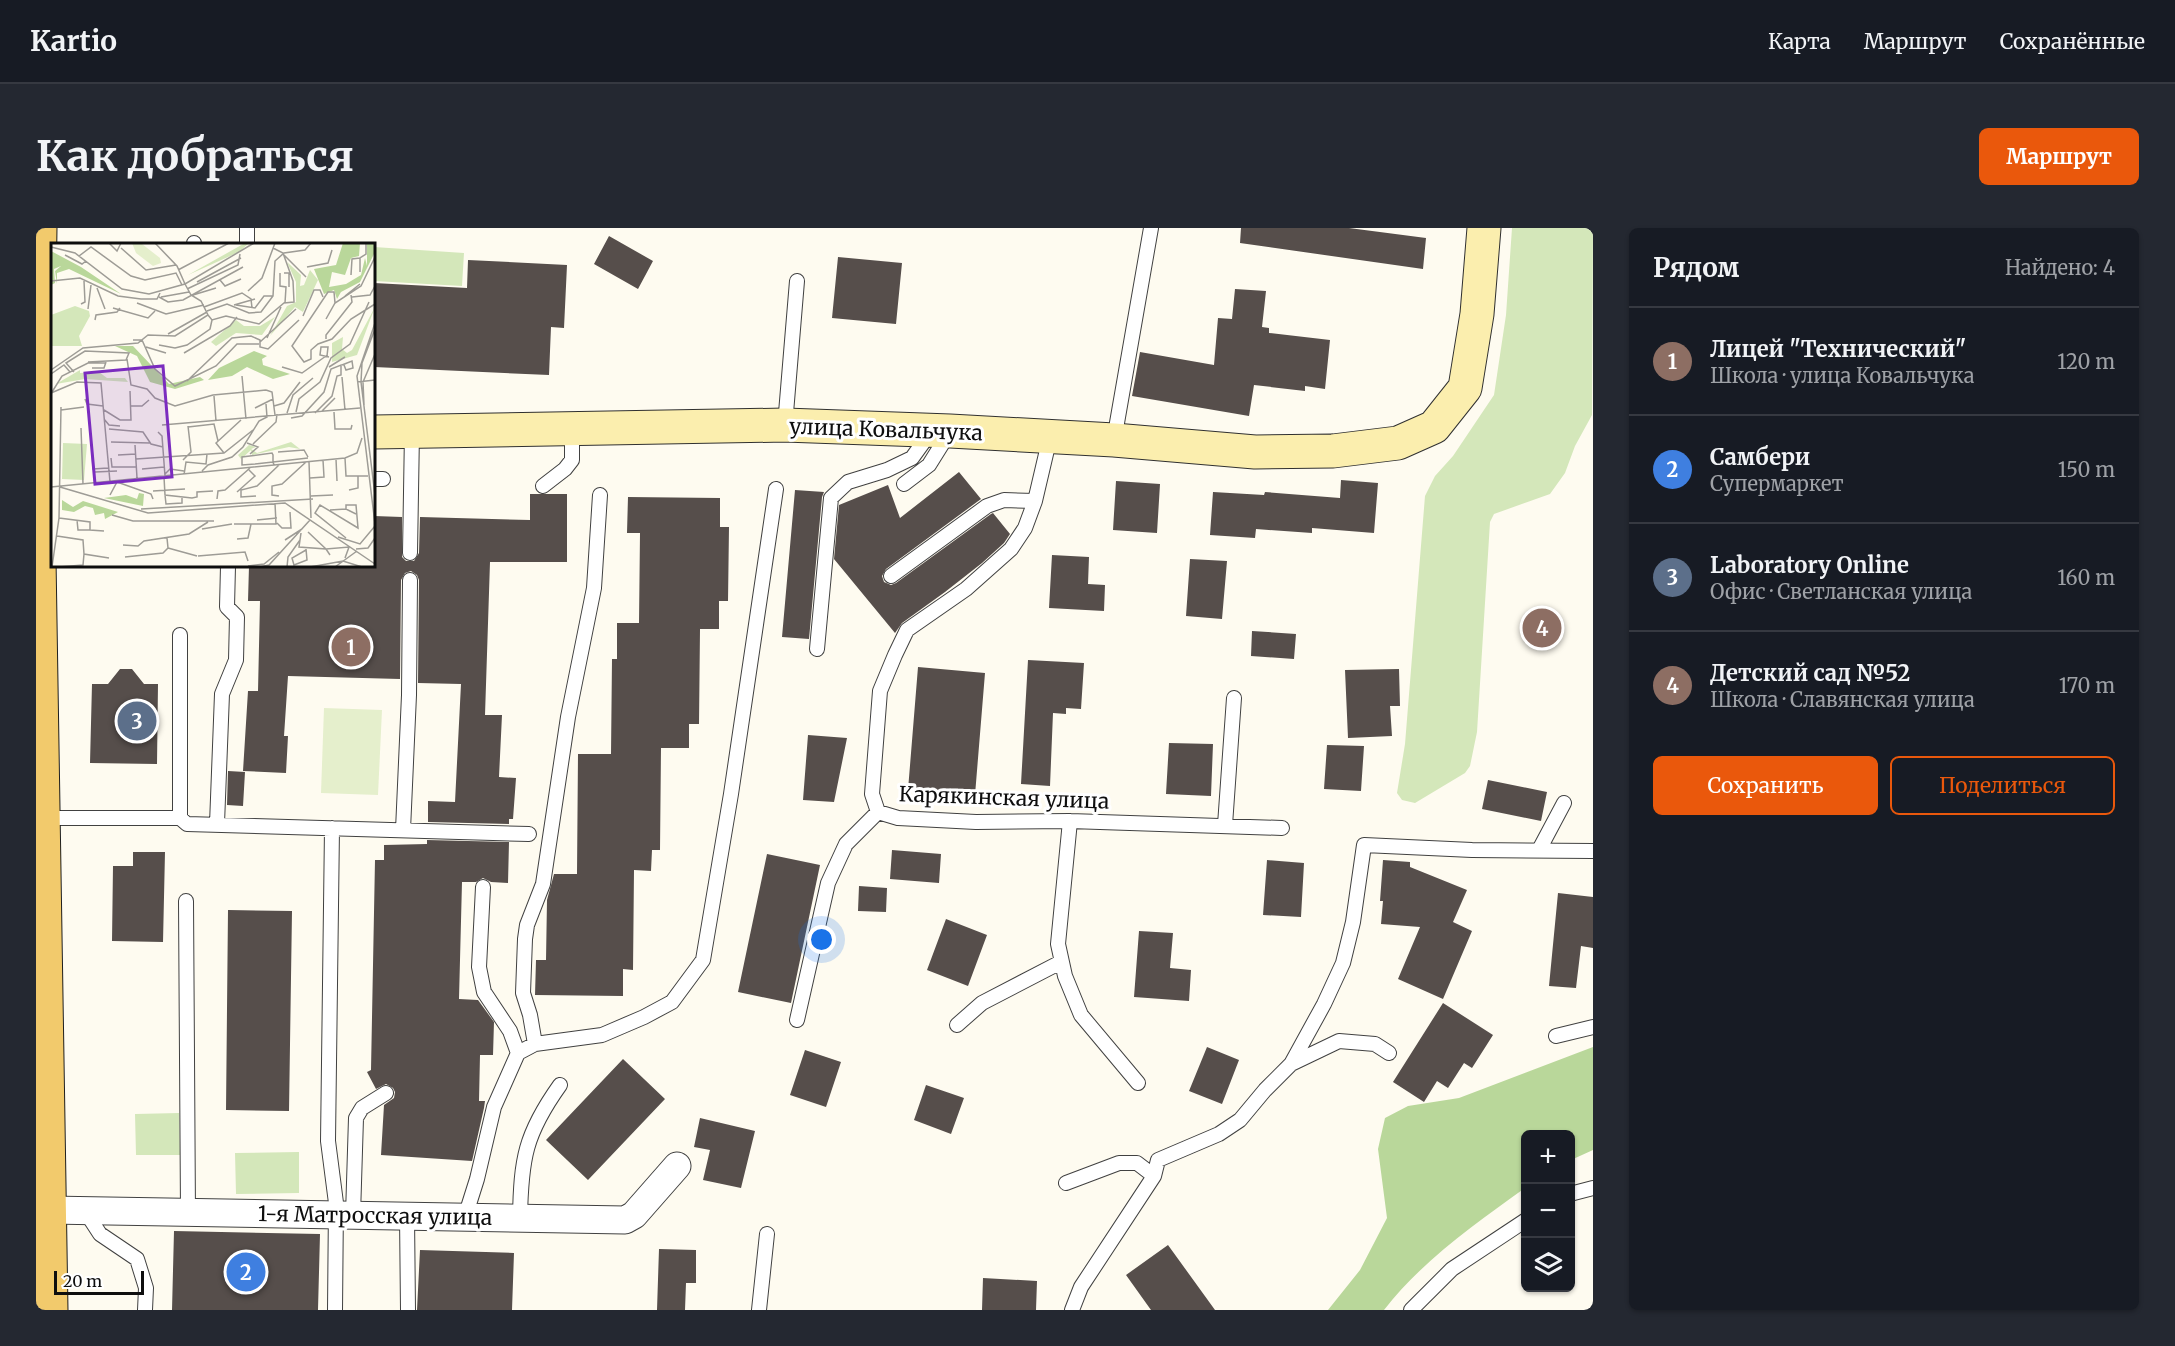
<!DOCTYPE html>
<html lang="ru">
<meta charset="utf-8">
<style>
:root{--surface:#171b24;--page:#242831;--text:#f1f3f6;--muted:#9ea1a6;--line:#363941;--accent:#ea580c}
body{margin:0;font-family:Merriweather,serif;background:var(--page);color:var(--text)}
.controls{position:absolute;right:18px;bottom:18px;display:grid;overflow:hidden;border-radius:9px;box-shadow:0 2px 4px #0004}
.controls button{width:54px;height:54px;display:grid;place-items:center;padding:0;border:0;border-bottom:2px solid var(--line);background:var(--surface);color:var(--text);font:30px sans-serif}
.scale{position:absolute;left:18px;bottom:15px;width:90px;box-sizing:border-box;padding-left:6px;border:3px solid #0e0e0e;border-top:0;font-size:16px;line-height:21px;white-space:nowrap;color:#0e0e0e;-webkit-text-stroke:4px #fff;paint-order:stroke}
.you{position:absolute;left:786px;top:712px;width:21px;height:21px;margin:-15px;border:4px solid #fff;border-radius:50%;background:#1a73e8;box-shadow:0 0 0 9px #1a73e833}
.badge{display:grid;place-items:center;width:39px;height:39px;border-radius:50%;background:var(--accent);color:#fff;font-size:20px;font-weight:700}
.pin{position:absolute;translate:-50% -50%;border:3px solid #fff;box-shadow:0 2px 6px #0006}
.list{margin:0;padding:0;list-style:none}
h2{display:flex;justify-content:space-between;align-items:center;height:78px;margin:0;padding:0 24px;font-size:26px}
h2 small{font-size:20px;font-weight:400;color:var(--muted)}
.list li{display:grid;grid-template-columns:39px 1fr auto;gap:18px;align-items:center;box-sizing:border-box;height:108px;padding:0 24px;border-top:2px solid var(--line)}
.list b{display:block;font-size:22px;white-space:nowrap}
.list p{margin:0;font-size:20px;white-space:nowrap;color:var(--muted)}
.list em{font-size:20px;font-style:normal;color:var(--muted)}
.actions{display:flex;gap:12px;padding:18px 24px}
.actions a{flex:1;padding:14px 0;border:2px solid var(--accent);border-radius:9px;text-align:center;font-size:21px;color:var(--accent)}
.actions .main{background:var(--accent);color:#fff}
.icon{flex:none;width:33px;height:33px;fill:none;stroke:currentColor;stroke-width:2;stroke-linecap:round;stroke-linejoin:round}
.map{position:relative;flex:none;width:1557px;height:1082px;overflow:hidden;border-radius:9px}
header{display:flex;align-items:center;gap:36px;box-sizing:border-box;height:84px;padding:0 30px;background:var(--surface);border-bottom:2px solid var(--line)}
header strong{font-size:28px}
nav{display:flex;gap:33px;margin-inline-start:auto;font-size:21px}
.intro{display:flex;align-items:center;justify-content:space-between;box-sizing:border-box;height:144px;padding:0 36px}
h1{margin:0;font-size:42px}
.button{padding:15px 27px;border-radius:9px;background:var(--accent);color:#fff;font-size:21px;font-weight:700}
main{display:flex;gap:36px;padding:0 36px}
aside{flex:1;background:var(--surface);border-radius:9px;box-shadow:0 2px 4px #0004}
.map>svg:first-child{display:block}
.green{fill:#d4e7ba}
.forest{fill:#b9d79a}
.pitch{fill:#e5efcc}
.building{fill:#564e4b}
.lines{fill:none;stroke-linecap:round;stroke-linejoin:round}
.lane-casing{stroke:#414141;stroke-width:16}
.street-casing{stroke:#414141;stroke-width:29}
.secondary-casing{stroke:#303030;stroke-width:35}
.primary-casing{stroke:#1f1f1f;stroke-width:35}
.lane{stroke:#fff;stroke-width:14}
.street{stroke:#fff;stroke-width:27}
.secondary{stroke:#fbeeae;stroke-width:33}
.primary{stroke:#f2ca6c;stroke-width:33}
.labels{text-anchor:middle;stroke-width:6;stroke-linejoin:round;paint-order:stroke}
.street-label{font-size:21px;fill:#0e0e0e;stroke:#fff}
.inset-road{fill:none;stroke:#9e9c96;stroke-width:1.5}
.view{fill:#7b2cbf;fill-opacity:0.15;stroke:#7b2cbf;stroke-width:3}
.inset-edge{fill:none;stroke:#0e0e0e;stroke-width:3}
</style>
<header>
<strong>Kartio</strong>
<nav><a>Карта</a><a>Маршрут</a><a>Сохранённые</a></nav>
</header>
<div class="intro"><h1>Как добраться</h1><a class="button">Маршрут</a></div>
<main>
<div class="map">
<svg width="1557" height="1082" viewBox="0 0 1557 1082">
<rect width="100%" height="100%" fill="#fefbf0"/>
<path class="green" d="M1476 0H1557L1556 187 1539 218 1529 245 1514 266 1458 286 1454 294 1441 504 1434 538 1429 545 1379 575 1366 572 1361 565 1369 516 1389 268 1399 248 1417 228 1458 167 1470 87Z
M338 19 428 25 426 58 338 53Z
M143 885 144 927H100L99 886Z
M263 924V965L200 966 199 925Z"/>
<path class="forest" d="M1557 819V922L1535 932 1534 906H1490L1489 960C1439 996 1386 1033 1348 1082H1292L1324 1042 1351 990 1342 921 1349 890 1372 878 1423 870Z"/>
<path class="pitch" d="M288 480 346 482 342 567 285 565Z"/>
<path class="building" d="M1205 0H1313L1390 10 1387 41 1204 15Z
M573 8 617 33 602 61 558 36Z
M802 29 866 35 860 96 796 90Z
M432 32 531 37 528 100 515 99 513 147 338 139V55L431 60Z
M1199 61 1230 63 1226 99 1233 100V105L1294 112 1289 161 1269 158V163L1218 157 1213 188 1096 168 1104 124 1178 137 1182 90 1196 91Z
M923 244 945 271 850 341 846 348 848 354 855 357 860 355 955 286 957 285 974 306 968 315 946 335 909 364 866 395 859 405 798 331 803 277 852 257 864 290Z
M1305 252 1342 255 1338 305 1276 300V305L1220 301 1219 310 1174 307 1177 264 1228 267 1229 264 1304 270Z
M1080 253 1124 256 1121 305 1077 302Z
M759 262 788 264 786 269 773 411 746 409Z
M494 266H531V334H454L449 487H466L463 549 480 550 477 591H473V596L392 594V573L419 574 425 456 382 455 383 352 381 347 375 343 369 345 365 352 364 451 252 448 248 508H252L250 545 207 543 212 463H222L224 373H212L213 338H338V288L366 289V329L370 333H378L383 325 384 289 494 292Z
M592 269 684 270V299H693L692 373H683V401H664L663 496H653V520H625L624 622H616L615 643 598 642 597 742 587 741V768L499 767 500 732H510L511 672 518 646H541L542 526H575L576 431H581V395H603L604 305H591Z
M1016 327 1053 329 1052 356 1069 357 1068 383 1013 380Z
M1154 331 1191 333 1186 391 1150 388Z
M1216 403 1260 406 1258 431 1215 428Z
M992 432 1048 435 1045 481 1030 480V486L1017 485 1014 558 985 556Z
M882 439 949 445 939 567 872 562Z
M84 441H96L108 456H122L121 536 54 535 56 456H72Z
M1363 441 1364 478H1354L1356 508 1312 510 1309 442Z
M772 507 811 510 798 574 767 572Z
M1133 515 1177 516 1175 568 1130 566Z
M1291 517 1328 518 1325 563 1288 561Z
M192 543 209 544 207 578 191 577Z
M1452 552 1511 564 1505 593 1446 581Z
M391 612 473 614 472 655 455 654 447 650 440 654H426L423 771 442 772 458 794 457 827H444L443 873H449L448 880 436 933 345 927 348 877 358 870 359 864 357 860 350 856 340 861 331 844 335 842 339 632H348V617L391 616Z
M856 622 905 626 903 655 854 651Z
M97 624H129L127 714 76 713 77 638H97Z
M731 626 784 637 755 775 702 764Z
M1231 632 1268 635 1265 689 1227 687Z
M1347 632 1374 634V639L1431 662 1417 694 1436 703 1407 771 1362 751 1384 699 1345 696 1347 673H1344Z
M823 658 851 660 850 684 822 683Z
M1522 665 1557 669V720L1545 718 1540 760 1513 758Z
M192 682 256 683 253 883 190 882Z
M910 691 951 707 932 758 891 742Z
M1103 703 1137 705 1134 740 1155 742 1153 773 1098 769Z
M1407 775 1457 807 1436 840 1428 835 1412 860 1401 853 1388 874 1357 854Z
M1171 819 1203 832 1186 876 1153 863Z
M769 822 805 834 790 879 754 867Z
M587 831 629 871 552 952 510 912Z
M890 857 928 870 915 906 878 892Z
M664 890 719 903 705 960 667 952 674 922 658 919Z
M138 1003 284 1006 282 1082H136Z
M1132 1017 1179 1082H1115L1090 1047Z
M623 1021 660 1022V1055H650L649 1082H621Z
M384 1022 478 1025 476 1082H381Z
M947 1050 1001 1053 1000 1082H946Z"/>
<g class="lines">
<g class="lane-casing">
<path id="lane" d="M158 16V15
M211 16V0
M749 197 761 53
M1014 209 999 273 989 300 975 321 930 361 871 402 859 427 844 463 836 566 842 584 862 590 940 594 1034 593 1246 600
M1078 212 1115 0
M338 251H347
M868 256 893 237 913 205
M507 258 529 241 536 232V202
M374 325 376 204
M855 348 951 278 968 272 999 273
M781 421 795 270 812 254 851 242 876 230 894 205
M7 590H144L151 596 493 606
M144 590V407
M1034 593 1022 716 1029 748 1045 787 1102 855
M181 596 186 466 200 432 201 389 191 379 192 338
M1189 597 1198 470
M296 600 292 913 300 975 299 1082
M367 602 373 467 374 352
M1503 622 1528 575
M447 659 443 739 448 764 474 803 482 825
M150 673 152 985
M761 792 792 655 810 616 842 584
M921 797 946 775 1025 734
M1520 808 1557 799
M499 816 494 787 487 765 489 711 491 697 507 656 532 489 558 360 564 267
M1255 836 1303 813 1339 816 1353 825
M1030 955 1083 935H1101L1118 948
M1534 966 1557 960
M49 983 64 1006 101 1031 110 1060 109 1082
M317 987 320 890 326 880 350 865
M371 988 372 1082
M429 989 441 951 458 879 482 825 499 816 566 807 608 789 636 774 667 732 695 566 740 261
M484 990C485 931 489 906 524 857
M723 1082 731 1006
M1036 1082 1045 1059 1118 948 1122 932 1183 906 1204 892 1229 862 1255 836 1288 776 1307 735 1317 694 1328 617 1436 622 1557 623
M1375 1082 1416 1041 1490 992"/>
</g>
<g class="street-casing">
<path id="street" d="M13 982 589 992 598 987 641 938"/>
</g>
<g class="secondary-casing">
<path id="secondary" d="M338 204 749 197 914 203 1078 212 1219 224 1297 223 1362 215 1398 199 1429 160 1441 86 1448 0"/>
</g>
<g class="primary-casing">
<path id="primary" d="M4 0 1 205 15 1082"/>
</g>
<use href="#lane" class="lane"/>
<use href="#street" class="street"/>
<use href="#secondary" class="secondary"/>
<use href="#primary" class="primary"/>
</g>
<g class="labels">
<g class="street-label">
<text transform="translate(850 202) rotate(2)" y="7">улица Ковальчука</text>
<text transform="translate(968 570) rotate(2)" y="7">Карякинская улица</text>
<text transform="translate(339 988) rotate(1)" y="7">1-я Матросская улица</text>
</g>
</g>
<g transform="translate(15 15)">
<rect width="324" height="324" fill="#fefbf0"/>
<path d="M194 0H198L188 9 137 32ZM236 19 250 32 249 43 253 42 259 27 267 37 252 69 244 64 219 93 236 63 245 59V39ZM24 63 38 68 39 73 28 93 31 103H0V72ZM324 64 306 112 281 119V100L292 94 291 106 296 110 301 107ZM224 74 211 92 185 90 165 103 160 99 185 77 193 83H209ZM29 127V130L48 129 56 135H74L77 139 34 136 5 141ZM240 199 249 206 238 204 201 212 200 207 190 216 187 212 198 202 205 204 200 206 206 210ZM12 200 36 201 33 237 11 236Z" fill="#d4e7ba"/>
<path d="M292 0H309L308 13 300 15 294 32 281 29 278 44 295 41 310 32 314 15 316 23V0H323V11L309 39 290 49 286 56 283 47 273 51 263 26 285 22ZM0 8 30 24 70 51 18 26 6 30V41L4 28 10 23 3 26 4 40 0 42ZM64 103H82L118 141 149 134 153 137 124 146 99 139 86 113ZM203 108 216 113 211 116 212 122 239 131 222 136 196 124 181 133 157 137 168 125ZM88 250 93 251 92 263 53 255 75 252 86 256ZM11 257 22 264 32 258 67 269 54 276 53 270 44 272 42 265 34 263 23 269 11 267Z" fill="#b9d79a"/>
<path d="M81 0 91 1 109 15 110 20 102 23 85 10Z" fill="#e5efcc"/>
<path class="inset-road" d="M58 0 66 8 70 0M104 0 126 23 134 41M0 4 24 10 71 46 98 51 134 41 203 0M70 5 95 27 125 22M14 12 31 21 35 18M233 12 255 34M28 13 40 4 80 33 94 37 125 30 131 42M256 24 277 20 281 7M127 27 178 0M309 29V15L315 11V0M229 30V43L235 44 234 60M233 30H238V44M300 32 301 16 309 15M169 37 174 43 190 36M0 38 29 35 67 53 90 56H106L109 50M146 39 190 15M46 45 54 66M136 46 187 22 189 11M197 48 211 35 224 0M142 52 165 45M294 53 309 41M108 54 117 59 132 57 192 24M110 54 138 49M301 54 319 52 324 43M86 60 115 71 153 62M284 60 283 49H277L241 103 253 119 260 116V107L267 101 281 96 300 76 324 61M30 61 34 59 33 38M183 62 204 56M185 62 204 65 213 53H222M153 64 191 50 200 56 201 65M62 65 97 75 104 68M37 66 40 42M156 68 176 61 198 70 210 69 222 53 224 18 233 10 254 7 260 0M157 72 161 77 175 73 208 81 233 60 243 59 242 38 232 10 222 5M252 73 263 47H269L272 54M275 76 284 60 310 43 324 14M44 77 45 72 66 69 69 65M324 80 306 133 324 281M324 86 311 120 310 139 324 252M117 91 156 69M216 95 230 64M275 96V92L301 59 300 52M82 97H91L104 126 124 143 165 123 186 101H208M209 99 245 66M108 102 124 105 136 102 159 86 161 77M95 104 115 110M133 110 179 83 186 74M276 113 277 104H270L269 112 278 114M76 116 80 142 96 146 104 155 124 163 162 152 215 147M291 122 301 118 302 125 295 127 293 122M231 124 251 130 275 113M278 124 294 114M41 125H53L55 119M0 127 32 105 87 100 97 92 124 93 157 72 150 58 140 52 134 41M23 129 15 120 34 108 78 110 75 117 37 119M0 131 13 122 19 129M191 133 195 176M291 134 294 167M136 138 181 95 200 93 209 97V104L217 106 248 77M306 139 324 137M312 139 324 111M312 139 313 162M215 147 221 149 224 172M1 149 11 133 37 120H55M0 150 26 139 50 140 59 239M163 153 165 178M34 156 36 161 52 163M80 163H91L98 157M223 163 233 160 249 139M204 165 222 156M10 167 33 164M53 167 69 177H80L79 148M271 168 284 155M245 169 248 156 269 139 280 115 299 101 318 59M283 169 284 186H300L301 182M236 170 242 152 262 135M240 175 251 173 273 149 280 126 290 122V132L286 133 281 153 264 170M53 176 58 182 69 183M111 182 309 165M137 184 163 181 167 198M30 185 32 241M58 186 92 189 100 201 112 204M107 189 111 193 114 233M60 199 99 200M196 200 207 204 199 211M202 201 225 179 226 171M84 202 86 235M41 207 42 226 57 225M227 209 253 207 257 214M173 210 165 200 190 177M67 212 85 211M60 215 61 224H85M294 215 295 233H317M85 216 173 210 202 187M285 216 286 238M132 217 140 209 137 183M258 219 260 275M223 222 222 219V212L221 210 191 214V222L204 221 222 219 257 215M91 226 113 224M151 228 157 222 181 214 192 204 208 178 216 174 215 161M44 229 66 228M114 231 119 226 133 228M133 232 135 219 155 221 156 211M113 234 114 252 141 255 146 254V249L162 248M259 235 273 234 272 217M0 244 294 215 306 210 311 195M9 244 97 270 234 260 324 321M298 247 307 245V233M102 248 134 246M186 249 204 233 198 227M59 252 66 239 100 251 102 256M114 252 115 261 131 260V255M205 253 190 254V247L206 243 228 222M228 253 221 252V243L231 241 255 219M260 253 282 252M166 256 167 248 174 247 199 225M90 266 262 256M279 267 295 266 305 271M61 272 82 278H163M8 275 39 279V287L53 288M26 277 27 287H39M206 277 226 275M226 280 231 285H240L239 269M183 281H225L224 260M151 286 181 281M257 289 275 306 298 304 294 315M250 290 248 304 275 306 279 312M6 293 32 297 33 311 58 315M287 294 309 301 324 283M295 295 264 270 269 262 307 285 305 262H295V266M186 296 197 295 200 281M234 297 251 286M72 302 87 303 93 298 138 291 157 279M117 305 146 313M305 306 317 305 324 295M255 307 241 315 243 322 256 317 255 306M147 313 194 309 197 318M74 314 112 310 117 305 116 295M197 323 213 321 228 309M1 324 8 275 10 164M8 324 32 322 33 311M209 324 218 322 259 277M236 324 237 314 249 297M259 324 292 318 311 324M284 324 306 308"/>
<path class="view" d="M112 123 121 234 44 241 34 130Z"/>
<rect width="324" height="324" class="inset-edge"/>
</g>
</svg>
<div class="controls">
<button>+</button>
<button>−</button>
<button><svg class="icon" aria-label="layers" viewBox="0 0 24 24"><path d="M12 4l9 5-9 5-9-5zM3 14l9 5 9-5"/></svg></button>
</div>
<div class="scale">20 m</div>
<div class="you"></div>
<div class="pin badge" style="left:315px;top:419px;background:#8d6e63">1</div>
<div class="pin badge" style="left:210px;top:1044px;background:#3f7fe0">2</div>
<div class="pin badge" style="left:101px;top:493px;background:#5c6f8a">3</div>
<div class="pin badge" style="left:1506px;top:400px;background:#8d6e63">4</div>
</div>
<aside>
<h2>Рядом<small>Найдено: 4</small></h2>
<ul class="list">
<li><span class="badge" style="background:#8d6e63">1</span><div><b>Лицей &quot;Технический&quot;</b><p>Школа · улица Ковальчука</p></div><em>120 m</em></li>
<li><span class="badge" style="background:#3f7fe0">2</span><div><b>Самбери</b><p>Супермаркет</p></div><em>150 m</em></li>
<li><span class="badge" style="background:#5c6f8a">3</span><div><b>Laboratory Online</b><p>Офис · Светланская улица</p></div><em>160 m</em></li>
<li><span class="badge" style="background:#8d6e63">4</span><div><b>Детский сад №52</b><p>Школа · Славянская улица</p></div><em>170 m</em></li>
</ul>
<div class="actions"><a class="main">Сохранить</a><a>Поделиться</a></div>
</aside>
</main>
